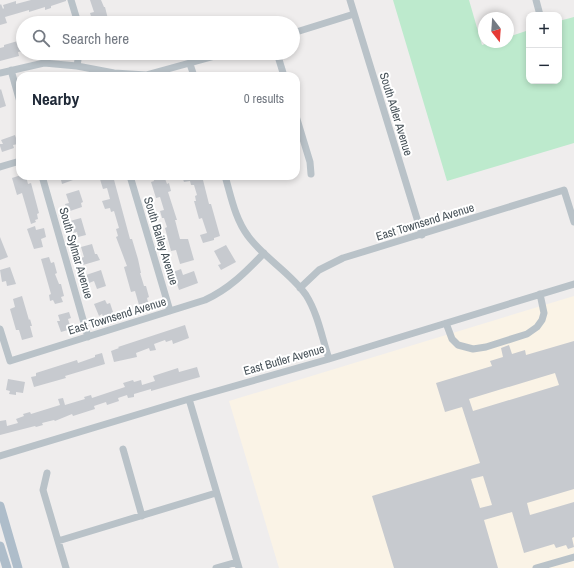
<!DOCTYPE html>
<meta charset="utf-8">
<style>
:root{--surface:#fff;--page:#f6f6f7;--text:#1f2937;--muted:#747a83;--line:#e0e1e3}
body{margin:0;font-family:"Archivo Narrow",sans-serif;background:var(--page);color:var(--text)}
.controls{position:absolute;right:12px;top:12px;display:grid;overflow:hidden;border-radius:8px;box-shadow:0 2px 6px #0003}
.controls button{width:36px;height:36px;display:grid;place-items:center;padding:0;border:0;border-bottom:1px solid var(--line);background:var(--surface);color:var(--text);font:20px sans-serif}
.compass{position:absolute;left:478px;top:12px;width:36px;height:36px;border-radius:50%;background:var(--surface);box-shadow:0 2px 6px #0003;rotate:163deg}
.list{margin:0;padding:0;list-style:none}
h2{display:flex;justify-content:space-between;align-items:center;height:52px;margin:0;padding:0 16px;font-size:17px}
h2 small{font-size:13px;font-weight:400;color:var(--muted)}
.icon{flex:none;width:22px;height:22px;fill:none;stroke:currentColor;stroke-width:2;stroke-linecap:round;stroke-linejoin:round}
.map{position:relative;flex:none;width:574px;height:568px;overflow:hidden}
.search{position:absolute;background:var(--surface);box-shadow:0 2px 6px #0003;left:16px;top:16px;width:284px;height:44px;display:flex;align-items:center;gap:10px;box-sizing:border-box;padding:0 14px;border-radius:22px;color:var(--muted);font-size:15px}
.panel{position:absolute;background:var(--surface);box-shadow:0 2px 6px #0003;left:16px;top:72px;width:284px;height:108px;border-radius:12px}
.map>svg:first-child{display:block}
.commercial{fill:#faf3e6}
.green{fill:#bdeacd}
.building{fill:#c7cacf;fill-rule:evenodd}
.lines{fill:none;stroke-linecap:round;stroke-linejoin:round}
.minor{stroke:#b9c2c8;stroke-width:7}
.major{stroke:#aebdca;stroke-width:9}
.labels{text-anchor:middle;stroke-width:4;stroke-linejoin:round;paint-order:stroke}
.street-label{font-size:12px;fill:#465158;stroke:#fff}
</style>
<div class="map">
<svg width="574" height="568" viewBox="0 0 574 568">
<rect width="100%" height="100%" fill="#efeded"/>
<path class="commercial" d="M574 296V568H279L229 401Z"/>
<path class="green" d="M393 0H469L482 45 491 42H508V37L529 30V81H559V21L574 17V143L447 181Z"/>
<path class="building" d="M31 0H66V1L51 6V8L45 10V7L29 12V10L5 17 7 23 0 25V5L1 4 3 9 4 8 3 5 16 1V4Z
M90 0H101L104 7H105L109 23H93L90 13 94 12Z
M21 40 23 51 18 52 19 56 0 61V48L4 47V45Z
M1 89 6 106 0 108V90Z
M15 135 18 144 13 145 14 148 2 152 0 146V144H3L1 140Z
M18 176H26L28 184 31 183 39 213 37 214 38 219 35 220 36 222 31 224 22 193 17 195 12 178Z
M60 176H72L73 180 62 184Z
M99 176H113L130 239H132L138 259 141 273H140L144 286H146L149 297 147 298 148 302 139 305 135 291 131 292 124 267 127 266 116 237 118 236 116 229 119 228 114 211 111 212 110 208 105 209 102 201 110 199 107 188 103 189Z
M153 176H164L167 184 169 183 171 191 168 192 177 220H175L180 239H188L194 260 180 264 176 250 171 251 165 228 167 227 164 218H162L160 211 164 210 160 197 156 198 151 182 154 181Z
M182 176H202L209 204H211L220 236 214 238V240L203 243 200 235 207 233 202 218 199 219 194 201H196L195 196 197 195 194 185H191L190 181 184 182Z
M79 190 83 202 81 203 82 207 67 212 65 204 69 203 66 194Z
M81 218 86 235 78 237 77 232 73 233 70 221Z
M35 226 36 230 44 228 46 237 41 239 43 247 34 249 27 229Z
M0 237 8 257 0 260Z
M92 244 95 254H97L100 260 83 265 81 258 84 257 81 247Z
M226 245 236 262 221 270 218 265 221 264 214 251Z
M49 257 51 263 54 262 57 273 55 274 59 284H61L64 296 61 297 63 302 55 304 53 300 50 301 49 295 51 294 41 259Z
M10 267 16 284 7 286 6 281 2 282 0 270Z
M181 269 183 275 194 271 198 283 179 290 173 272Z
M101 270 106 286 97 289 94 281 89 283 86 275Z
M22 296 29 320 30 319 32 326H30L33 337 22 340 19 330H16L10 309 15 307 13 299Z
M105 300 107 304 110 303 113 312 111 313 112 316 104 319 102 314 99 316 94 304Z
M69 312 71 318 68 319 71 329 61 332 57 321H60L58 315Z
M185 325 189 338 173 344 172 340 166 342 165 340 154 344 156 350 150 351 149 348 136 353 137 357 114 362 111 351 119 348 118 347Z
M574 341V489L527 503 530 515 574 502V537L572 538 574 547 568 549 566 545 556 548 554 544 524 553 512 512 484 520 498 568H394L372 496 480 463 462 407 445 412 436 383 492 366 490 361 503 357 501 348 509 345 512 354 525 350 526 355ZM555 373 559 385 473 411 469 399ZM483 476 492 505 480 508 471 479Z
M102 353 105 364 65 376 66 378 34 387 31 377 36 376V373L77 360 78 363 95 357V355Z
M197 367 200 377 151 391V389L134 394V397L128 398 127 395 118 398 119 401 107 405 106 402 94 406 95 409 73 416 72 414 55 421 54 420 42 423 43 425 36 427 35 426 0 435V421L6 420 7 426 18 423 16 419 24 416 23 414 30 412 31 414 60 405 58 399 63 398 65 405 85 399 84 397 91 395 92 398 125 387 123 383 133 380 134 382 141 380 142 385 155 381 153 376 178 368 179 372Z
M8 379 25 382 23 393 16 392V395L9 394 10 391 6 390Z"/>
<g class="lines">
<path class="minor" d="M71 0 78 23
M350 0 422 235
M536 0 540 15
M293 33 354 14
M277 53 284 76
M190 64 194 76
M77 66 79 53
M11 70 20 102
M0 73 44 63 77 66 114 73 146 75 226 53
M296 116 310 162 311 174
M0 167 20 161
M42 176 88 337
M130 176 170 311
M225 176C231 196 235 219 248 236 264 258 291 273 306 295 318 314 322 338 329 359
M300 288 319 270 343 258 564 190 574 222
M446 323 452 339 458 345 473 349 486 347 527 334 537 327 542 320 544 313 540 294
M0 329 10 361 205 300C229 289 246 272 264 253
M189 399 239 568
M123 449 142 516
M0 456 189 399 329 359 574 284
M47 473 43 490 66 568
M58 541 216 493
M216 568 237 562
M536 568 574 557"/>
<path class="major" d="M0 506 18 568
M0 546 7 568"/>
</g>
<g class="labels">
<g class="street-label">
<text transform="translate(396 114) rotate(73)" y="4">South Adler Avenue</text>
<text transform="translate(425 222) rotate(-17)" y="4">East Townsend Avenue</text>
<text transform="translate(161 241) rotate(73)" y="4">South Bailey Avenue</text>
<text transform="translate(76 253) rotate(74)" y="4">South Sylmar Avenue</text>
<text transform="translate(117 316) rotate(-17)" y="4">East Townsend Avenue</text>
<text transform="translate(284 360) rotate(-16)" y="4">East Butler Avenue</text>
</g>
</g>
</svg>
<div class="controls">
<button>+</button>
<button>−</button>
</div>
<svg class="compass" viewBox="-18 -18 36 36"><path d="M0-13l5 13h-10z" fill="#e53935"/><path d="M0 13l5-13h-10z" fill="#747a83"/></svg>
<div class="search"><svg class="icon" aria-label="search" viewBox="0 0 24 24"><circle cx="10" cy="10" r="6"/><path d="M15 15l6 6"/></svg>Search here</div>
<section class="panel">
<h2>Nearby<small>0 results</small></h2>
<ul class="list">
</ul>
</section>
</div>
